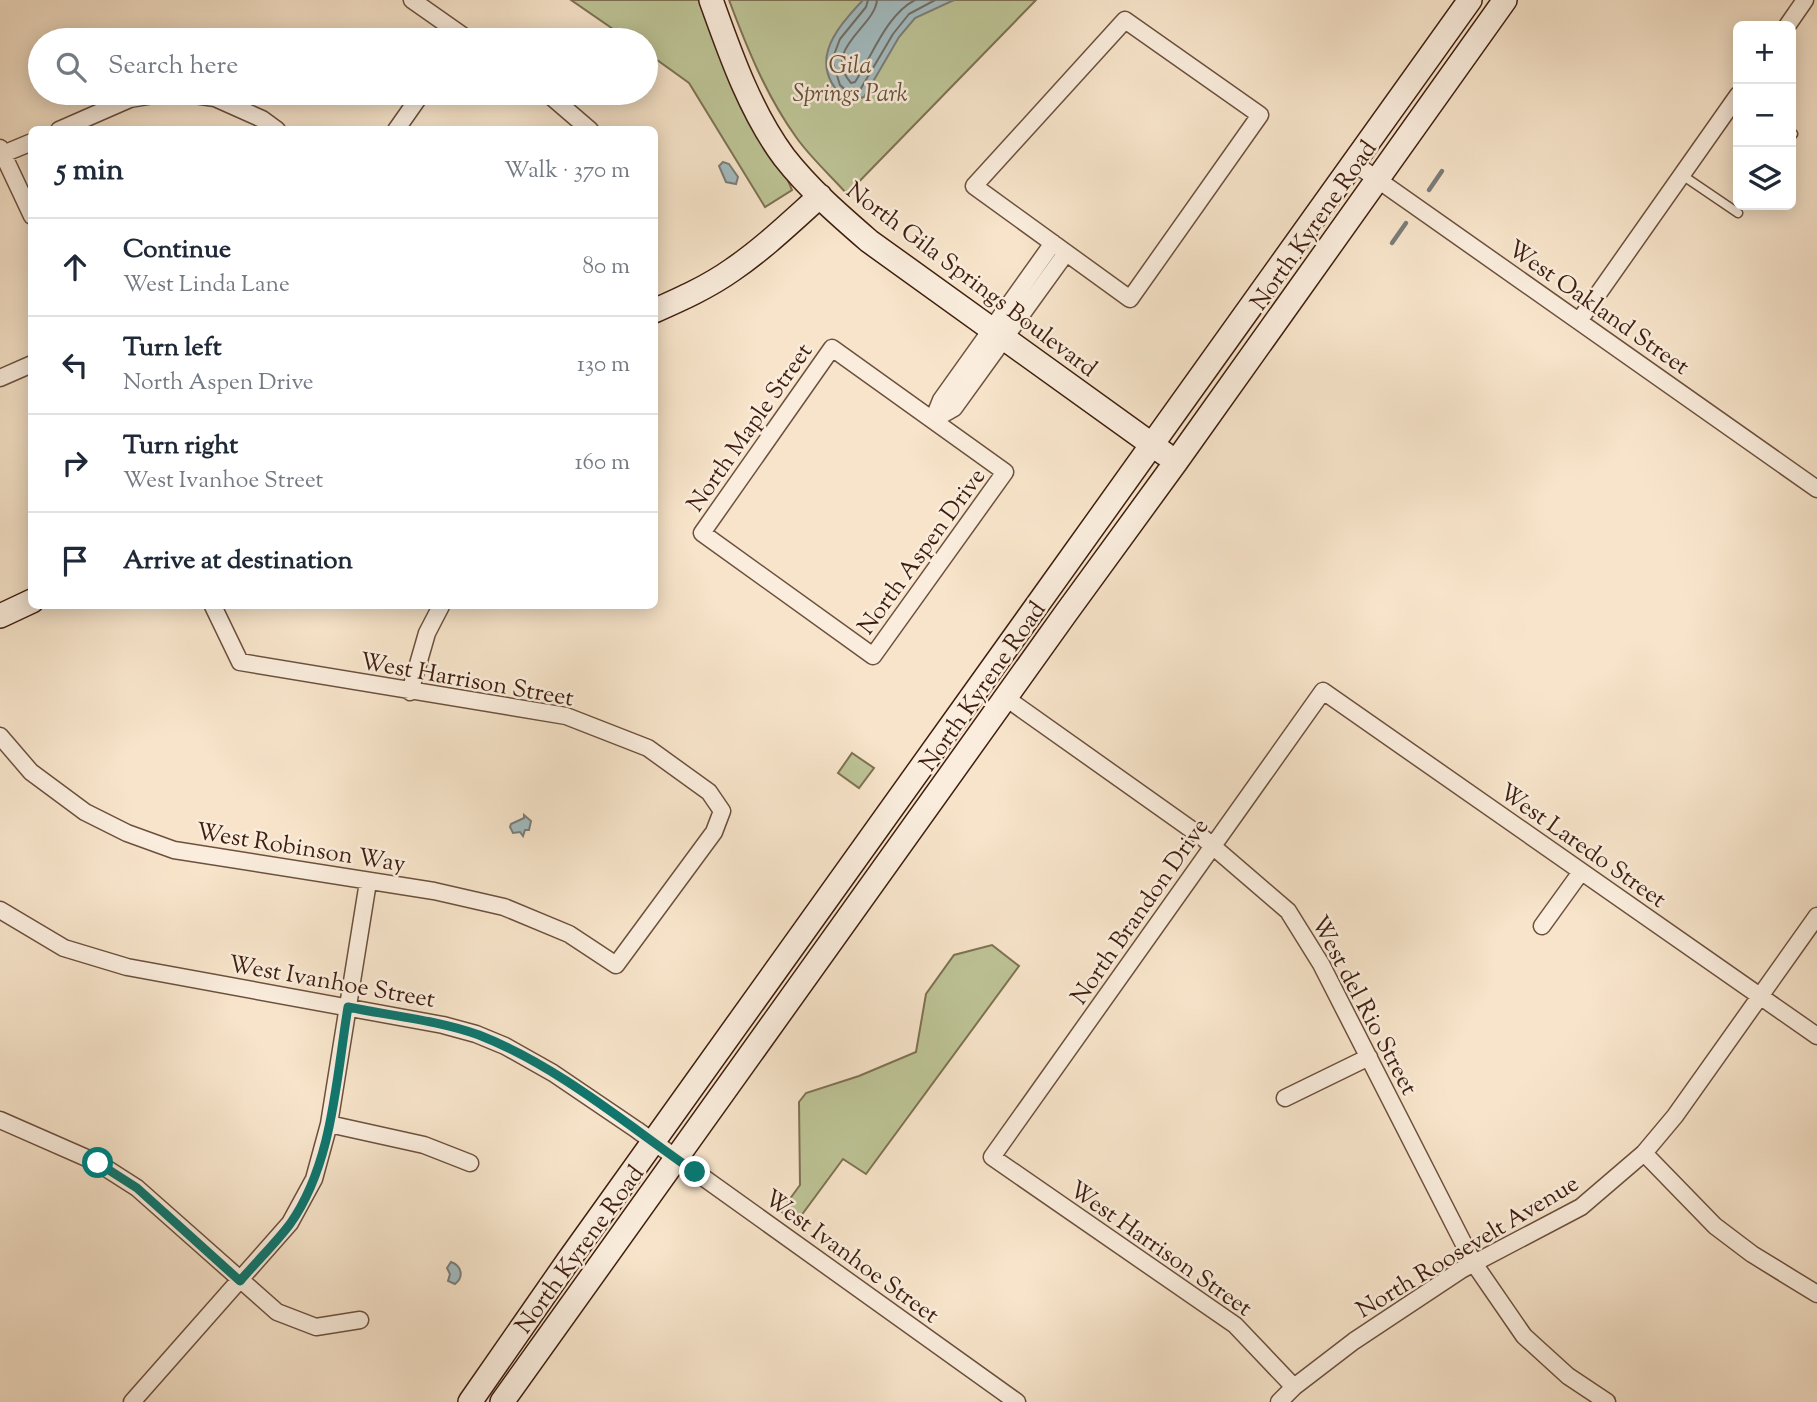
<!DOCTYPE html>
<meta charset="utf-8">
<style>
:root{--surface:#fff;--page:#f6f6f7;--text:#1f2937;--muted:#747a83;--line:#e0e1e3}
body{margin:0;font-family:"Sorts Mill Goudy",serif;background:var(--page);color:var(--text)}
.controls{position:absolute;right:21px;top:21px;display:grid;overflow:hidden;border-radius:10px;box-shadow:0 4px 18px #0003}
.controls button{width:63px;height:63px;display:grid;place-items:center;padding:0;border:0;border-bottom:2px solid var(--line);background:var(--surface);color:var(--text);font:35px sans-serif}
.stop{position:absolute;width:21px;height:21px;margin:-16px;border:5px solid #0f766e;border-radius:50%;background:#fff}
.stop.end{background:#0f766e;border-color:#fff;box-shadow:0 2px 7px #0008}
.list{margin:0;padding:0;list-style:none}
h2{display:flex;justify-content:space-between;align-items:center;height:91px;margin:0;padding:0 28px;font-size:30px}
h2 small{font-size:23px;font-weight:400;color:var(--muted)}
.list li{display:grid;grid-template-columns:46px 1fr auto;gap:21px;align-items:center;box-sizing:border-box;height:98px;padding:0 28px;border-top:2px solid var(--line)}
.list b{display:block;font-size:26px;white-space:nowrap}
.list p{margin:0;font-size:23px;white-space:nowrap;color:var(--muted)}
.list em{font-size:23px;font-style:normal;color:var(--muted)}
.icon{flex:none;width:38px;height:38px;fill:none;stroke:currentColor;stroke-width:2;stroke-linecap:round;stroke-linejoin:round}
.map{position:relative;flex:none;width:1817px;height:1402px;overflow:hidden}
.search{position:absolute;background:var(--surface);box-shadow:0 4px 18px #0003;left:28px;top:28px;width:630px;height:77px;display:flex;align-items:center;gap:18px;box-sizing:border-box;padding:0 24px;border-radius:38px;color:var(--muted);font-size:26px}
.panel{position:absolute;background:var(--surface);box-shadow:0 4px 18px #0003;left:28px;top:126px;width:630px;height:483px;border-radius:10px}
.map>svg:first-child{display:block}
.green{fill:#bdc496;stroke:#7e7152;stroke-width:2}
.water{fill:#a2bcc1;stroke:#7a7d7a;stroke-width:2}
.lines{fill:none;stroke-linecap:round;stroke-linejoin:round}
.shore{stroke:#706d68;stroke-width:2}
.stream{stroke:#7a7d7a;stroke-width:4.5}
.lane-casing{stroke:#6d503e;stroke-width:11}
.street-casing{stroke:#6d503e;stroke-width:19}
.secondary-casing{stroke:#3f1e0f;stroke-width:26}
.lane{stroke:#faeddd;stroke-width:8}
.street{stroke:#faeddd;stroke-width:16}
.secondary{stroke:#faeddd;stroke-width:23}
.route{stroke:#0f766e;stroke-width:9}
.labels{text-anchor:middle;stroke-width:5;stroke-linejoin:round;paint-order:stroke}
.park-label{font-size:24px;font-style:italic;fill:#655038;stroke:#faeddd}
.street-label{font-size:24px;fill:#3f1e0f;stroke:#faeddd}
</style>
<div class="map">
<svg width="1817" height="1402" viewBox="0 0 1817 1402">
<rect width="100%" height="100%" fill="#f7e4ca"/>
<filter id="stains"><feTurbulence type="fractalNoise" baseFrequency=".00286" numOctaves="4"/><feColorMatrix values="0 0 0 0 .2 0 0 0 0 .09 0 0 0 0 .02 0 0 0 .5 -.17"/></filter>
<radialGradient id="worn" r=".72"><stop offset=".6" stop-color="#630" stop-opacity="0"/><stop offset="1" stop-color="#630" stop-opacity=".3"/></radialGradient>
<path class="green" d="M571 0H711L792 190 765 207 689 83 646 52V40H629Z
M729 0H1036L847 194C830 175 810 157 796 137 766 95 747 48 729 0Z
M852 753 874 768 859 788 838 773Z
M992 945 1019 966 866 1174 843 1159 795 1224 781 1211 800 1185 799 1102 806 1093 859 1076 916 1052 926 994 954 955Z"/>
<path class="water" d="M863 0H954L915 18 899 37 864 97 847 101C806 65 833 32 863 0Z
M723 162 729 164 738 177 736 184 726 182 719 166Z
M524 815 531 821 529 830H525L523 836 520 832 513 833 510 827 511 824 524 818Z
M451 1262C462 1266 464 1277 455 1284L448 1281 450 1274 447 1268Z"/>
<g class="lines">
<path class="shore" d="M868 0 866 7 840 39 832 60 840 85 849 93 860 90 893 34 909 14 935 0
M877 0C875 27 821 49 851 83L855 82C872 56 887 14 915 0"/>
<path class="stream" d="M1429 190 1442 171
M1392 243 1406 223"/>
<g class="lane-casing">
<path id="lane" d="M1791 133 1793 134
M1682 175 1738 213"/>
</g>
<g class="street-casing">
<path id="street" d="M412 0 469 40
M1125 20 1260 115 1130 299 974 186Z
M1787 26 1805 0
M181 93 215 98 262 119 277 130
M547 93 590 130
M59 130 130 99 166 93
M396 130 422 93
M0 148 32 216
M3 154 32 142
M1354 163 1817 489
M1579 321 1738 95
M832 348 1005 472 873 656 702 533Z
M0 378 32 364
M933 420 954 408 1066 253
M933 420 941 400 1053 243
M410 692 427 633 441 606
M1006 698 1202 837 1288 911 1321 964 1473 1262 1524 1336 1568 1376 1607 1402
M0 736 31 772 85 812 127 833 174 850 434 891 504 907 569 934 616 965 714 832 722 811 709 792 648 748 566 716 240 662 213 606
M0 910 64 948 127 967 443 1025 476 1034 505 1046 553 1073 637 1130 1017 1402
M1542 926 1581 872
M1285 1098 1369 1057
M0 1120 98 1163 137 1188 277 1312 316 1327 360 1320
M329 1124 424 1145 470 1163
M1644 1153 1715 1226 1752 1254 1817 1294
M1294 1387 1235 1325 992 1157 1323 691 1817 1036
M132 1402 290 1223 314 1179 329 1124 368 882
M1279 1402 1294 1387 1354 1341 1461 1270 1581 1207 1644 1153 1675 1116 1817 916"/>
</g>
<g class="secondary-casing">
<path id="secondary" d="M711 0C730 53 750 111 784 157 809 189 839 215 869 241L1165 454
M654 311C681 299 708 287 732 270 763 249 791 222 820 196
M0 616 32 601
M470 1402 568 1261 1470 0
M502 1402 1066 613 1176 462 1505 0"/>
</g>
<use href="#lane" class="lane"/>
<use href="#street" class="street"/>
<use href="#secondary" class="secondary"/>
</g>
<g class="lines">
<path class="route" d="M98 1163 137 1188 240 1281C256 1262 275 1244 290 1224 333 1163 336 1079 348 1007 391 1016 437 1020 479 1035 558 1066 626 1124 695 1172"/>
</g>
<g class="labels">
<g class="park-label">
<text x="850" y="73">Gila<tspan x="850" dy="28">Springs Park</tspan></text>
</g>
<g class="street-label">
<text transform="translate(1313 225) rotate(-55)" y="8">North Kyrene Road</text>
<text transform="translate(972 279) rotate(37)" y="8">North Gila Springs Boulevard</text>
<text transform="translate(1599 307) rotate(35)" y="8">West Oakland Street</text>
<text transform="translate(749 427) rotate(-55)" y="8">North Maple Street</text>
<text transform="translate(921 551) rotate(-54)" y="8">North Aspen Drive</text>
<text transform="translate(467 679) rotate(10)" y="8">West Harrison Street</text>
<text transform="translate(982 686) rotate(-55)" y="8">North Kyrene Road</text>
<text transform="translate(1583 845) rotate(35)" y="8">West Laredo Street</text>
<text transform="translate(301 847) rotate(9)" y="8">West Robinson Way</text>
<text transform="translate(1139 911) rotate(-55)" y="8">North Brandon Drive</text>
<text transform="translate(332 981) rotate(10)" y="8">West Ivanhoe Street</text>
<text transform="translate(1365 1005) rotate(62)" y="8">West del Rio Street</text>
<text transform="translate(1467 1246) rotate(-31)" y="8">North Roosevelt Avenue</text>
<text transform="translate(1161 1248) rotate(35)" y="8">West Harrison Street</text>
<text transform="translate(579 1249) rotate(-54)" y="8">North Kyrene Road</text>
<text transform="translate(852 1256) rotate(36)" y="8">West Ivanhoe Street</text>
</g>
</g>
<rect width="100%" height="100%" filter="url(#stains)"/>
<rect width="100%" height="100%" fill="url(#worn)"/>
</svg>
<div class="controls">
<button>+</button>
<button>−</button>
<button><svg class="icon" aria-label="layers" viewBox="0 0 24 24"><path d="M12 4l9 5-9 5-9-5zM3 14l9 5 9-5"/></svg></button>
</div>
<div class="stop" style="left:98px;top:1163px"></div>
<div class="stop end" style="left:695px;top:1172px"></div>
<div class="search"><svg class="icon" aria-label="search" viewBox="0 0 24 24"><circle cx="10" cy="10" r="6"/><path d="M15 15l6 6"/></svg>Search here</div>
<section class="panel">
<h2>5 min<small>Walk · 370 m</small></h2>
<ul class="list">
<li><svg class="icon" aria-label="ahead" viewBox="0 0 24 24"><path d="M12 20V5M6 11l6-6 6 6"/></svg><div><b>Continue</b><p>West Linda Lane</p></div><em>80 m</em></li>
<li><svg class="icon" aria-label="left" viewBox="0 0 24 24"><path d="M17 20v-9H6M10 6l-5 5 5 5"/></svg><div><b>Turn left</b><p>North Aspen Drive</p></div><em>130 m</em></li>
<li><svg class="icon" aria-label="right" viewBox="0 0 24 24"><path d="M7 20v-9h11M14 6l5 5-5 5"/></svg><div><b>Turn right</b><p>West Ivanhoe Street</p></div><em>160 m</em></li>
<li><svg class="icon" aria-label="arrive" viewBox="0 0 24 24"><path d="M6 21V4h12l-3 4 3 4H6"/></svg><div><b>Arrive at destination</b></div></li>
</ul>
</section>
</div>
